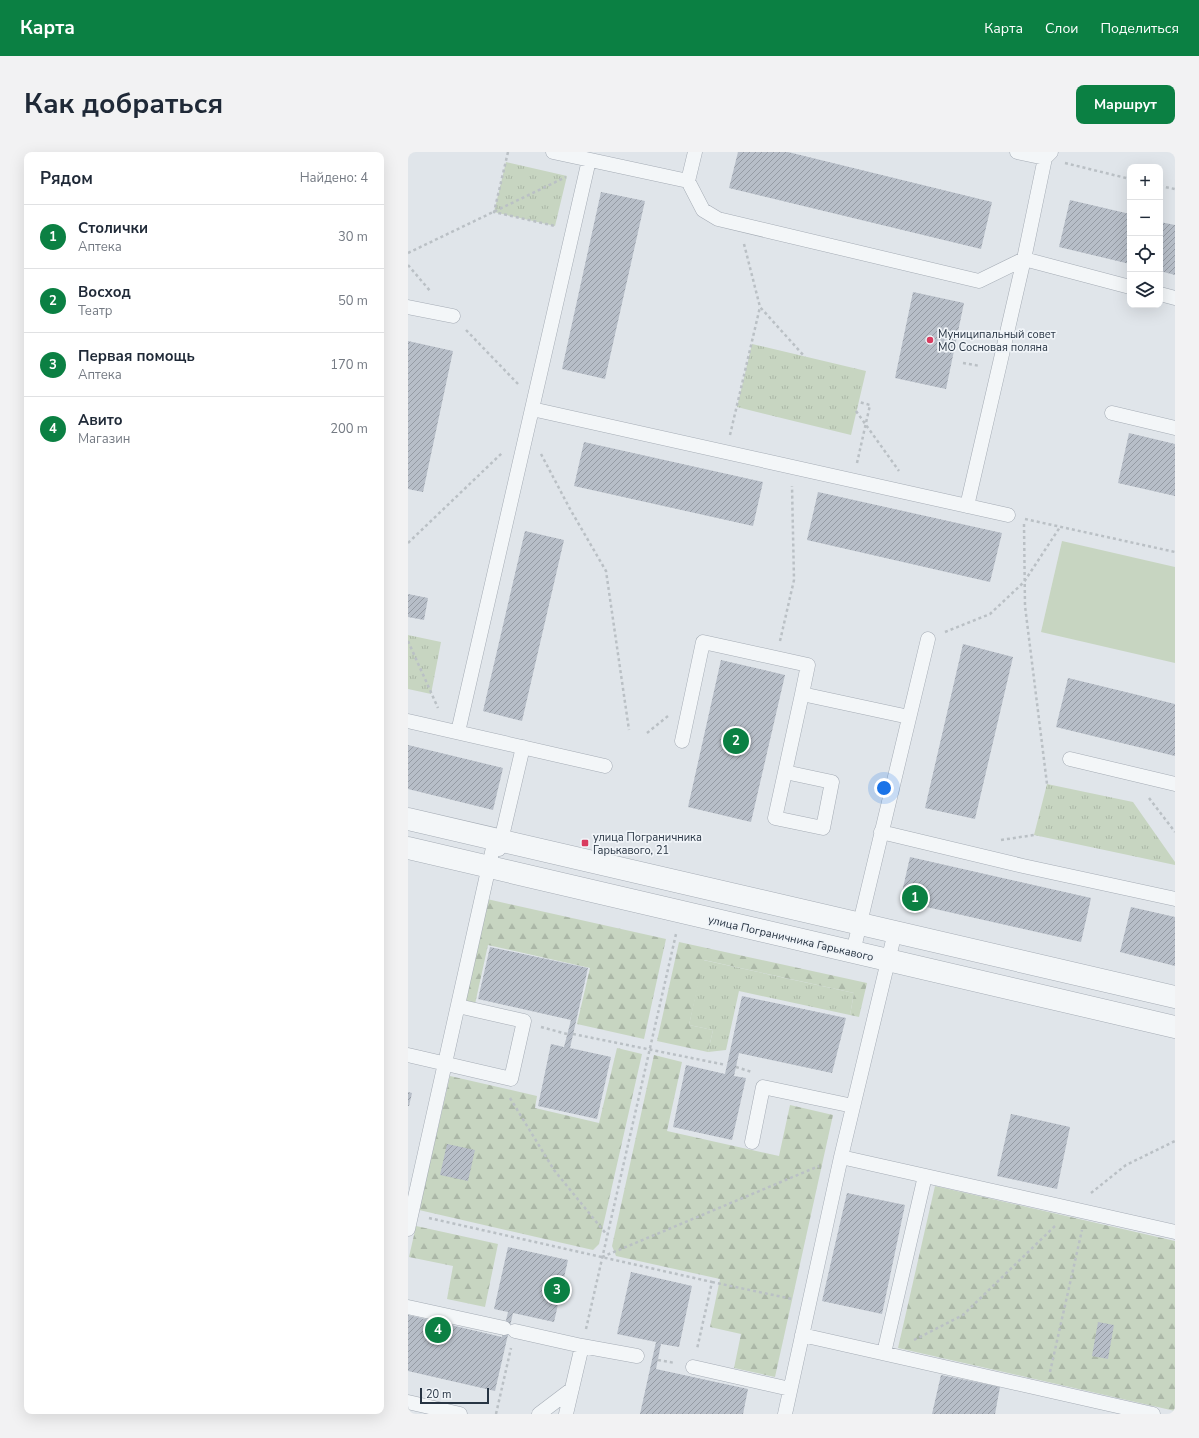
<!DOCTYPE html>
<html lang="ru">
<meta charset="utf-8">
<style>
:root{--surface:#fff;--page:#f2f2f3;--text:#1f2937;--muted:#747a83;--line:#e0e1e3;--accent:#0b8043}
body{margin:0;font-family:"Nunito Sans",sans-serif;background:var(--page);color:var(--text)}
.controls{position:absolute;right:12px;top:12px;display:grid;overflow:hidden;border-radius:8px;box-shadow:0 4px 16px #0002}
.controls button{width:36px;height:36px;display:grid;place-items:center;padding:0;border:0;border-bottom:1px solid var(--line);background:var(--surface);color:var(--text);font:20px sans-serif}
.scale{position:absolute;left:12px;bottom:10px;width:69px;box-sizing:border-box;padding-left:4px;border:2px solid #273443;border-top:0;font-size:11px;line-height:14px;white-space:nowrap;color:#273443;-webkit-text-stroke:3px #f0f4f8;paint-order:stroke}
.you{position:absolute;left:476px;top:636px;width:14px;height:14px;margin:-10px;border:3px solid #fff;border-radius:50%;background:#1a73e8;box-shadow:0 0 0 6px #1a73e833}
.badge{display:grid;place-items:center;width:26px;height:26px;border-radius:50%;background:var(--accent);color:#fff;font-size:13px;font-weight:700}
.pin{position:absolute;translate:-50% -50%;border:2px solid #fff;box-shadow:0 1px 4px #0006}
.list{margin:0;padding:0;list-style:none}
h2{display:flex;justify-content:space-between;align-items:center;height:52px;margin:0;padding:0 16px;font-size:17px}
h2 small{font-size:13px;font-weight:400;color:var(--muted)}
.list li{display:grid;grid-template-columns:26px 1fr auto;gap:12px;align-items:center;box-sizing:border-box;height:64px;padding:0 16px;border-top:1px solid var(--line)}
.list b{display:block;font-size:15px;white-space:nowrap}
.list p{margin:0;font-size:13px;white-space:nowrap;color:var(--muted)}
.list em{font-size:13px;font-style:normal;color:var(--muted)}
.icon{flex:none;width:22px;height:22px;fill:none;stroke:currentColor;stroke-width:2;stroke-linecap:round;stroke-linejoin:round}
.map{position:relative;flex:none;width:767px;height:1262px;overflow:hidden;border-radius:8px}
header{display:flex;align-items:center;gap:24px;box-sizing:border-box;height:56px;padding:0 20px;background:var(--accent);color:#fff}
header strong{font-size:19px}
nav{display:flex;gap:22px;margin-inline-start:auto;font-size:14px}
.intro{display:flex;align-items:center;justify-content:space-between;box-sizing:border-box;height:96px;padding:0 24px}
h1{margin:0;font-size:28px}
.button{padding:10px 18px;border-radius:8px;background:var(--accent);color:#fff;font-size:14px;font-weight:700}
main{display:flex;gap:24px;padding:0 24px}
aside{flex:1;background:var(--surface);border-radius:8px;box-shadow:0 4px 16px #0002}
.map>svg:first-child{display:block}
.grass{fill:url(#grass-tufts)}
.forest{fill:url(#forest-firs)}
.pitch{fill:#c7d5c1}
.building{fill:url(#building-hatch)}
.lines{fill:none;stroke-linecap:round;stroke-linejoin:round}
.service-casing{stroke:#a5acb5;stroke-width:15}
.tertiary-casing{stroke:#a5acb5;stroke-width:23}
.path{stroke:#bac0c5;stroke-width:2.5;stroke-dasharray:3 3;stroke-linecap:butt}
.service{stroke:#f3f6f8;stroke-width:14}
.tertiary{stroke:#f3f6f8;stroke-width:22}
.poi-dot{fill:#d93b5f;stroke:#f0f4f8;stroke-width:1.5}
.labels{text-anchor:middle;stroke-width:3.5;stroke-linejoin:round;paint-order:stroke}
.poi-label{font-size:11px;fill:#273443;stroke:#f0f4f8;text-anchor:start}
.street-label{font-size:11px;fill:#273443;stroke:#f0f4f8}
</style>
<header>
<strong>Карта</strong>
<nav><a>Карта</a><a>Слои</a><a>Поделиться</a></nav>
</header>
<div class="intro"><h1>Как добраться</h1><a class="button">Маршрут</a></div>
<main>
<aside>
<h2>Рядом<small>Найдено: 4</small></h2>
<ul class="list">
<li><span class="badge">1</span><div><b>Столички</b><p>Аптека</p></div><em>30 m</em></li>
<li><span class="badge">2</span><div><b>Восход</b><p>Театр</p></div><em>50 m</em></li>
<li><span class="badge">3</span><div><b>Первая помощь</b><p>Аптека</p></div><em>170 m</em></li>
<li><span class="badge">4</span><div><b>Авито</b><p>Магазин</p></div><em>200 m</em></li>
</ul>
</aside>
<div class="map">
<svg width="767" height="1262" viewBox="0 0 767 1262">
<defs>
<pattern id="grass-tufts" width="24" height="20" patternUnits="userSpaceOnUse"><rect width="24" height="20" fill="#c7d5c1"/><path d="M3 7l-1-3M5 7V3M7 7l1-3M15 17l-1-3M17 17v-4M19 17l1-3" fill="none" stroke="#abb7a7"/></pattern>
<pattern id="forest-firs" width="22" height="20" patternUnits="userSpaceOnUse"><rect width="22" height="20" fill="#c7d5c1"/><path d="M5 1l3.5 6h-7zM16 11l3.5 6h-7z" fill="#abb7a7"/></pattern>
<pattern id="building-hatch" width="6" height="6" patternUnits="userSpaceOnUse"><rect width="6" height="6" fill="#b7bec8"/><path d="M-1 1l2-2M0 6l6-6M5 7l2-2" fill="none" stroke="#959ba4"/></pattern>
</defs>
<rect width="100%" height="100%" fill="#e0e5ea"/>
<path class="grass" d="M98 10 159 24 147 74 86 60Z
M344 192 458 219 443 283 329 255Z
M0 483 33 490 23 542 0 537Z
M639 632 725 650 767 710V713L626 683Z
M295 808 446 841 442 863 331 839 318 898 300 900 305 878 281 873Z"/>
<path class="forest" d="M79 747 258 787 236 887 169 872 182 816 80 793 67 852 56 849Z
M271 790 459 831 451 865 442 863 446 841 296 808 281 873 305 878 300 900 249 889Z
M209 896 234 902 191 1092 185 1098 11 1058 42 924 129 944 127 956 191 971Z
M246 903 274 910 259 979 371 1004 382 953 425 963 367 1225 326 1216 333 1182 302 1175 312 1127 208 1104 204 1094Z
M527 1034 767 1089V1259L490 1196Z
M8 1074 90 1092 77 1155 39 1147 45 1114 1 1105Z"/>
<path class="pitch" d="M654 389 767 415V511L633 480Z"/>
<path class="building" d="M330 0H380L584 50 573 97 321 36Z
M193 40 237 49 197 227 154 217Z
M662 48 722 62V112L651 95Z
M752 70 767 73V123L752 119Z
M505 140 556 151 538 237 487 226Z
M0 189 45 199 15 340 0 337Z
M721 281 767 292V344L710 331Z
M176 290 355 330 345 374 166 334Z
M410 340 594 381 582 430 399 388Z
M117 379 156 388 114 569 75 559Z
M0 442 20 446 16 468 0 465Z
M555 492 605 505 567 667 517 656Z
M313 508 377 523 343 670 280 655Z
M660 526 767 552V604L648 575Z
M0 593 95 616 85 658 0 637Z
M502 705 683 746 673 790 492 749Z
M723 755 767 765V814L712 800Z
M82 795 180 816 162 896 203 905 189 967 130 954 143 892 156 895 163 868 70 847Z
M334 844 438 866 424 921 331 901 326 924 338 926 324 988 265 975 278 913 317 922Z
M0 940 4 941 1 954H0Z
M603 962 662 975 649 1037 589 1024Z
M39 992 67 998 60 1029 32 1023Z
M439 1041 497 1053 474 1162 414 1149Z
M100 1095 160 1108 146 1170 105 1161 87 1239 0 1219V1163L94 1185 100 1160 86 1157Z
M223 1120 284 1134 271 1195 253 1192 248 1217 340 1237 335 1262H232L248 1190 209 1182Z
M690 1170 706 1173 700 1207 684 1204Z
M533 1223 592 1235 587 1262H524Z"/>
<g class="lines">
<g class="service-casing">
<path id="service" d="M145 0 280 29
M287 0 280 29 295 58 310 67 571 129 616 107 722 135
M609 0 637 6
M752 142 767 146
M0 155 45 164
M124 257 600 363
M704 261 767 276
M559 354 616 107 637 6 643 0
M0 569 197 614
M50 580 181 8
M274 589 295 490 400 513 394 542 501 565
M662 607 767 632
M377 620 424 630 415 676 367 666 394 542
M473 680 615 714 767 747
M91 697 115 595
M445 800 520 487
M0 903 103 927 116 869 50 854
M344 990 355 935 445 954
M433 1005 767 1080
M0 1077 87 687
M0 1155 96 1176
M107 1179 174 1194 229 1204
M394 1183 745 1262
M476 1201 517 1024
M285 1215 382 1237
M0 1250 52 1262
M131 1262 164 1237
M158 1262 174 1194
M377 1262 433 1005 487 780"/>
</g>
<g class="tertiary-casing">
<path id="tertiary" d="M0 667 767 845
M0 696 767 875"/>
</g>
<path class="path" d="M100 0 86 60 147 74
M657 11 722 27
M752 34 767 37
M336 92 352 155 397 205
M0 101 158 25
M0 113 23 140
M58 178 111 233
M555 211 572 214
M448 259 491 319
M322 283 352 155
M133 302 162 357 198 419 221 578
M449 311 462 253 451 250
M617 367 767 400
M616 372 617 454 639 632
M0 391 94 301
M537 480 582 462 616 430 652 375
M0 489 30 556
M372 489 386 428 384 334
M239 581 260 564
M741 646 767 680
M593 688 626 683
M133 875 159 882
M165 882 318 913
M328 915 344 920
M102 946 146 1018 199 1083
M683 1041 718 1013 767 989
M21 1066 304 1130 289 1197
M194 1105 411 1014
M304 1130 384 1147
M178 1177 268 782
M506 1188 555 1163 648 1073
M250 1208 267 1211
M642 1220 674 1078
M88 1262 103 1196"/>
<use href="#service" class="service"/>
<use href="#tertiary" class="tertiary"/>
</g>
<g class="poi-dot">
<circle cx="522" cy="188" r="4"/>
<rect x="173" y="687" width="8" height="8" rx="2"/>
</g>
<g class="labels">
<g class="poi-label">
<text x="530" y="186">Муниципальный совет<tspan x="530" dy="13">МО Сосновая поляна</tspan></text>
<text x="185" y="689">улица Пограничника<tspan x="185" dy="13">Гарькавого, 21</tspan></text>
</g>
<g class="street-label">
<text transform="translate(383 786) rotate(13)" y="4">улица Пограничника Гарькавого</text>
</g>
</g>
</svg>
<div class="controls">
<button>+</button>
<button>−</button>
<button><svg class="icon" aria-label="locate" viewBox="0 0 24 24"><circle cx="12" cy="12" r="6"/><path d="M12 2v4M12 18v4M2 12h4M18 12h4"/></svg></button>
<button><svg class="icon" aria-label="layers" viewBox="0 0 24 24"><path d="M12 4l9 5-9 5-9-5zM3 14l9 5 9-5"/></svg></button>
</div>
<div class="scale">20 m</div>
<div class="you"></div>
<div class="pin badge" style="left:507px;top:746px">1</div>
<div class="pin badge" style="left:328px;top:589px">2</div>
<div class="pin badge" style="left:149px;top:1138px">3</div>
<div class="pin badge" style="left:30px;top:1178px">4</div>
</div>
</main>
